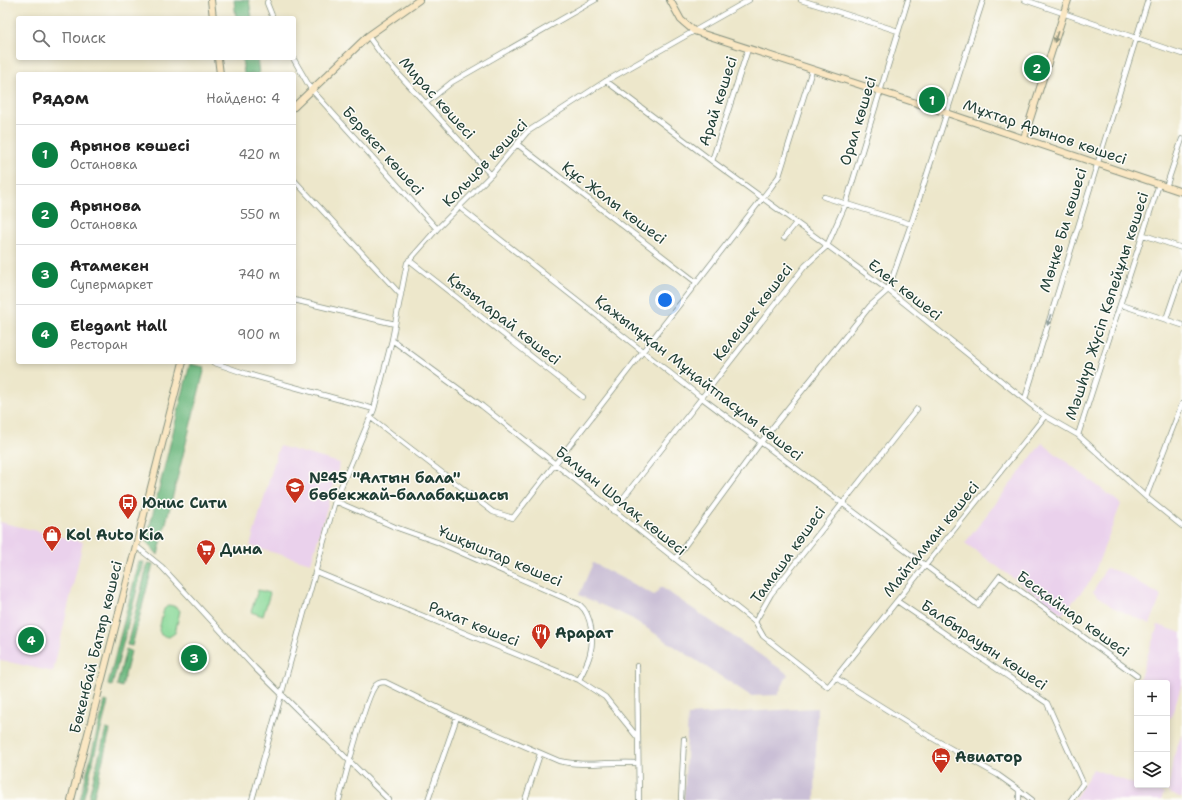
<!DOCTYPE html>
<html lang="ru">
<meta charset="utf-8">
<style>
:root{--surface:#fff;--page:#f6f6f6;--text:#222;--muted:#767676;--line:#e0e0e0;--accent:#0b8043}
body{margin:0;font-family:"Shantell Sans",sans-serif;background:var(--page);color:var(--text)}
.controls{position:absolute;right:12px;bottom:12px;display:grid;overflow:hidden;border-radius:4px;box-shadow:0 2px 6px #0003}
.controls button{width:36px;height:36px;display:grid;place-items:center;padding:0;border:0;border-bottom:1px solid var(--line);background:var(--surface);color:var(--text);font:20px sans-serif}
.you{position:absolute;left:665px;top:300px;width:14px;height:14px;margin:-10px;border:3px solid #fff;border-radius:50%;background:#1a73e8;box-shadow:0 0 0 6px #1a73e833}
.badge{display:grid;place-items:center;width:26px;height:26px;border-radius:50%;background:var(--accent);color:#fff;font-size:13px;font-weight:700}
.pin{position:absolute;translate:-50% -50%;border:2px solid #fff;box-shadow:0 1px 4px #0006}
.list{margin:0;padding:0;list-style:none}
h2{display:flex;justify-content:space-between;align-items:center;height:52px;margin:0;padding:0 16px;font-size:17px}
h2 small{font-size:13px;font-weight:400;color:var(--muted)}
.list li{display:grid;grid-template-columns:26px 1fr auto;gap:12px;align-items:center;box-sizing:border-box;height:60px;padding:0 16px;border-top:1px solid var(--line)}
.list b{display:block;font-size:15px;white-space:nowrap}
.list p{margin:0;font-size:13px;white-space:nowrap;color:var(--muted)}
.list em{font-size:13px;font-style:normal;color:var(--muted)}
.icon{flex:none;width:22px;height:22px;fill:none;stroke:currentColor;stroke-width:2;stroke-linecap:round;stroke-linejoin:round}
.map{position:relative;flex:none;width:1182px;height:800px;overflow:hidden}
.search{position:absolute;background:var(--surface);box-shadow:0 2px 6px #0003;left:16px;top:16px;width:280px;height:44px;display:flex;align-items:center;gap:10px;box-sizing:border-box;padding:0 14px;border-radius:4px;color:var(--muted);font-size:15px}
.panel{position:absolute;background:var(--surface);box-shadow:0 2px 6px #0003;left:16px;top:72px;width:280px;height:292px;border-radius:4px}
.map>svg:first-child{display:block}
.built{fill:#ead1ec}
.industrial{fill:#cabfd6}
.green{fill:#8ad999;stroke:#548b66}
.forest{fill:#6fb981;stroke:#477b5a}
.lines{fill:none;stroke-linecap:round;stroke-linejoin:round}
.street-casing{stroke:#869280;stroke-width:6}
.secondary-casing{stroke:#869280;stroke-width:8}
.street{stroke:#fff;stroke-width:4.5}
.secondary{stroke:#fae7c3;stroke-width:6}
.oneway{fill:#8c927c}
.oneway2{fill:#8f9e9a}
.labels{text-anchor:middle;stroke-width:3;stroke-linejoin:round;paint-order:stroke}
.street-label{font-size:15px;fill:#1f3d34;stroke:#fdfcf7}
.poi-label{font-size:15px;font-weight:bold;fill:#1f3d34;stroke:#fdfcf7;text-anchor:start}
</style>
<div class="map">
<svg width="1182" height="800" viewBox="0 0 1182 800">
<rect width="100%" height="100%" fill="#fdfcf7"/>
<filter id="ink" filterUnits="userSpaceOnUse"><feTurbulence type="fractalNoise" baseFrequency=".025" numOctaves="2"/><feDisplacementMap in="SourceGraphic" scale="8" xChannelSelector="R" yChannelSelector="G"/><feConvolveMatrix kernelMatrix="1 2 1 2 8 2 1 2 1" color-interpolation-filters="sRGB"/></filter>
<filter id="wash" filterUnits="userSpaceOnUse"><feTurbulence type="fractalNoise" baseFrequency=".012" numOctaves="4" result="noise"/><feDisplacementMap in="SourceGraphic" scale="16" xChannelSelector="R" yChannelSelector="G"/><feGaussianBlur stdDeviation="0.9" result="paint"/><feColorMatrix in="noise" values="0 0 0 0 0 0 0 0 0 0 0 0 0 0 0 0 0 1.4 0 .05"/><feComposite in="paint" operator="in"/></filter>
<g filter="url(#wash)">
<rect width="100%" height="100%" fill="#ede7cb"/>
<path class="built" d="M1042 443 1121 504 1091 581 1062 614 965 543Z
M279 446 340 463 311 563 250 546Z
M0 522 83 542 53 672 0 660Z
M1106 568 1123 573 1161 596 1150 624 1112 607 1093 592Z
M1158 625 1182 633V684L1171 718 1167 717V683H1138Z
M1182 734V798L1168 793 1173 758Z
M1093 769 1137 785 1164 793 1161 800H1074Z"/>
<path class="industrial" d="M593 563 654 595 661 587 788 674 778 695 751 696 631 618 579 595Z
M817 708 815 800H684L688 715Z"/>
<path class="green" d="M258 590 270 593 263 616 251 612Z
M169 605 177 607 180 611 175 633 169 637 161 635 159 630 164 609Z"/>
<path class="forest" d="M234 0H249L252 18H236Z
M242 58H257L259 74H244Z
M190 364 205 367 158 555 146 541Z
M139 562H144L112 686 108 685Z
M148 563 153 564 132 646 127 645Z
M126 649 131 651 122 687 117 685Z
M105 701 108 702 83 800H80Z
M106 729 110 730 93 800H88Z"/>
</g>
<g filter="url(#ink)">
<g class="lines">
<g class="street-casing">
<path id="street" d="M268 0 267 3 273 18
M801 0 898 31
M1025 0 1182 54
M368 36 384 58 491 175
M293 58 311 89 437 229
M606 81 712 161 888 290 1045 416 1078 435 1146 497 1182 526
M426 103 452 82 595 0
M517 144 696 282
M712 161 748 49
M294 180 401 295
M1166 187 1182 139
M824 197 911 224
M459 207 702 398 978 605 1000 576 1137 676
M1144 235 1182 248
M784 238 796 223
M409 260 583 397
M294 300 395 324
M1122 305 1182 325
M1166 319 1182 272
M392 340 482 406 755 622 763 636 828 687 1045 416
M212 362 247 374 374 409
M1025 399 1148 0
M370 417 493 512 513 518 771 187 779 176 812 70
M1078 435 1159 184
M1146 497 1182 404
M335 501 395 527 437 542 580 605C592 615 594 640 590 654 588 663 583 671 579 680
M613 511 805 266 827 246 846 203 908 0
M136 546 162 567 255 668 389 800
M675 559 761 442 870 306 888 290 911 224 983 0
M316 572 579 680 605 697 638 738
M897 601 1047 703 1083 783 1071 800
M755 622 771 594 917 409
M637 666 639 800
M836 678 932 738 998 775 1019 790V800
M1019 790 1032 800
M252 800 335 501 374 409 392 340 407 263 437 229 491 175 527 132 606 81 749 0
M339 800C344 782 366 694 376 685 379 682 382 682 385 682L457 717 559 761C584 767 611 761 638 763
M428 800 457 717
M525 800 540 754
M681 800 684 739"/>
</g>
<g class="secondary-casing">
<path id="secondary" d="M211 0 213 18
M670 0 681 20 694 31 947 113 1182 192
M218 58 220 74
M294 107 368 36 419 0
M1024 138 1068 0
M71 800 183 362"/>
</g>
<use href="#street" class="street"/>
<use href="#secondary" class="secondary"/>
</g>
<defs><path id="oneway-solid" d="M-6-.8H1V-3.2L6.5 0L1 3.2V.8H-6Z"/></defs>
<use class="oneway" href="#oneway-solid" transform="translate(1056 37) rotate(108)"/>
<use class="oneway2" href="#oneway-solid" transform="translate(1049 320) rotate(107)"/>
</g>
<defs>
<g id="school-pin" transform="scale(1)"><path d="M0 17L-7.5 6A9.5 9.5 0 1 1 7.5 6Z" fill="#c8321e" stroke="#fdfcf7"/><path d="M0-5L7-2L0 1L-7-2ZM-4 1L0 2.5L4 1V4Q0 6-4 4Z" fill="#fff"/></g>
<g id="bus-pin" transform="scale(1)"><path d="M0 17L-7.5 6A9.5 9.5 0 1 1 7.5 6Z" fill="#c8321e" stroke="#fdfcf7"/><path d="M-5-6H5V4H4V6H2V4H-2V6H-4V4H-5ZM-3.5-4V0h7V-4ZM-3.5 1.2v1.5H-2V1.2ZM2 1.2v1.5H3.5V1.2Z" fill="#fff"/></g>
<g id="shop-pin" transform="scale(1)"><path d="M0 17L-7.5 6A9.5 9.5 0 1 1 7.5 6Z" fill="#c8321e" stroke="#fdfcf7"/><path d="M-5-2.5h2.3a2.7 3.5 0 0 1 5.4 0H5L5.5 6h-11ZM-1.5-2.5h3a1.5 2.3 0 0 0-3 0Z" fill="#fff"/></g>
<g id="supermarket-pin" transform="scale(1)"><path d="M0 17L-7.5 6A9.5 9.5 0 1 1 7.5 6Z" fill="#c8321e" stroke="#fdfcf7"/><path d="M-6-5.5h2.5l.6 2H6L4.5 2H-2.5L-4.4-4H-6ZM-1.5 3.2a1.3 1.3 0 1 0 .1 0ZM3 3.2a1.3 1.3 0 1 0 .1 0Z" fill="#fff"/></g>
<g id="restaurant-pin" transform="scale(1)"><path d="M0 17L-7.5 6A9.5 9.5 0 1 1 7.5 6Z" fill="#c8321e" stroke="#fdfcf7"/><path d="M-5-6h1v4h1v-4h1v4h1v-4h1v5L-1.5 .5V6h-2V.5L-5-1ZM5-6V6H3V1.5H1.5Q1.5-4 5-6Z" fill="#fff"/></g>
<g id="hotel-pin" transform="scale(1)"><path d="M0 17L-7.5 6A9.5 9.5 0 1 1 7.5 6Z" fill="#c8321e" stroke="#fdfcf7"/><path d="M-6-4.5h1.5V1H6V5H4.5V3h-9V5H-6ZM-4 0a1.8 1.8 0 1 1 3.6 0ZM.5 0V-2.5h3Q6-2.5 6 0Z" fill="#fff"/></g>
</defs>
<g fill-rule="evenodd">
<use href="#school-pin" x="295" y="487"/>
<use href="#bus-pin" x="128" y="503"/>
<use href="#shop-pin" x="52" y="535"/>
<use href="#supermarket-pin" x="206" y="549"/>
<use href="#restaurant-pin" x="541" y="633"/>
<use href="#hotel-pin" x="941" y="757"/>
</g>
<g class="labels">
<g class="street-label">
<text transform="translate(437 98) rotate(48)" y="5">Мирас көшесі</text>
<text transform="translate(718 101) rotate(-72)" y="5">Арай көшесі</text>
<text transform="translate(858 121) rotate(-73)" y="5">Орал көшесі</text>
<text transform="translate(1045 132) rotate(19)" y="5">Мұхтар Арынов көшесі</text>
<text transform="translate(383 151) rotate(48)" y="5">Берекет көшесі</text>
<text transform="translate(485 163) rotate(-46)" y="5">Кольцов көшесі</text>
<text transform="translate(614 203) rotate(37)" y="5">Құс Жолы көшесі</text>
<text transform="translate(1063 230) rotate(-73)" y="5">Мөңке Би көшесі</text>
<text transform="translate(905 290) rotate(38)" y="5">Елек көшесі</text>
<text transform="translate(1107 306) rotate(-72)" y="5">Мәшһүр Жүсіп Көпейұлы көшесі</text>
<text transform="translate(753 312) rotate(-52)" y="5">Келешек көшесі</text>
<text transform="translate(504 319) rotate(38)" y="5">Қызыларай көшесі</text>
<text transform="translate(699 378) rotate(38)" y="5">Қажымұқан Мұңайтпасұлы көшесі</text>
<text transform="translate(621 501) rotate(39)" y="5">Балуан Шолақ көшесі</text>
<text transform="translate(931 539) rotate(-51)" y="5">Майталман көшесі</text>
<text transform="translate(788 555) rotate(-54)" y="5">Тамаша көшесі</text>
<text transform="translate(500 556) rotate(23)" y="5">Ұшқыштар көшесі</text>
<text transform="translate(1073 614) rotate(36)" y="5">Бесқайнар көшесі</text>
<text transform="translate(474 624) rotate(22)" y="5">Рахат көшесі</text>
<text transform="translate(984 645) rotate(34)" y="5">Балбырауын көшесі</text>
<text transform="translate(96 647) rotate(-76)" y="5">Бөкенбай Батыр көшесі</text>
</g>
<g class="poi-label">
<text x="309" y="483">№45 "Алтын бала"<tspan x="309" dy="17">бөбекжай-балабақшасы</tspan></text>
<text x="142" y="508">Юнис Сити</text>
<text x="66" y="540">Kol Auto Kia</text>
<text x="220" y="554">Дина</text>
<text x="555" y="638">Арарат</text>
<text x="955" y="762">Авиатор</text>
</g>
</g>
</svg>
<div class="controls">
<button>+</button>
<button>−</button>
<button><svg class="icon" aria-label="layers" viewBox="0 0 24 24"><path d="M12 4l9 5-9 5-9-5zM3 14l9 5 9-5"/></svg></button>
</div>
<div class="you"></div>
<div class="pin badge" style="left:932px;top:100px">1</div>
<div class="pin badge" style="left:1037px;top:68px">2</div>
<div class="pin badge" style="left:194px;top:658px">3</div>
<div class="pin badge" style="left:31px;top:640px">4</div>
<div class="search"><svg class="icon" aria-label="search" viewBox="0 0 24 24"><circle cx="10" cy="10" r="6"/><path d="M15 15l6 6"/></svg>Поиск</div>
<section class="panel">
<h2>Рядом<small>Найдено: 4</small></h2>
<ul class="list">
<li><span class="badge">1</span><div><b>Арынов көшесі</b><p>Остановка</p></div><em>420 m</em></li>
<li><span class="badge">2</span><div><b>Арынова</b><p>Остановка</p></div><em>550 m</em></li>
<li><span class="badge">3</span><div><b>Атамекен</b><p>Супермаркет</p></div><em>740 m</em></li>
<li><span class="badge">4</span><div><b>Elegant Hall</b><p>Ресторан</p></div><em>900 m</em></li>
</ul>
</section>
</div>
